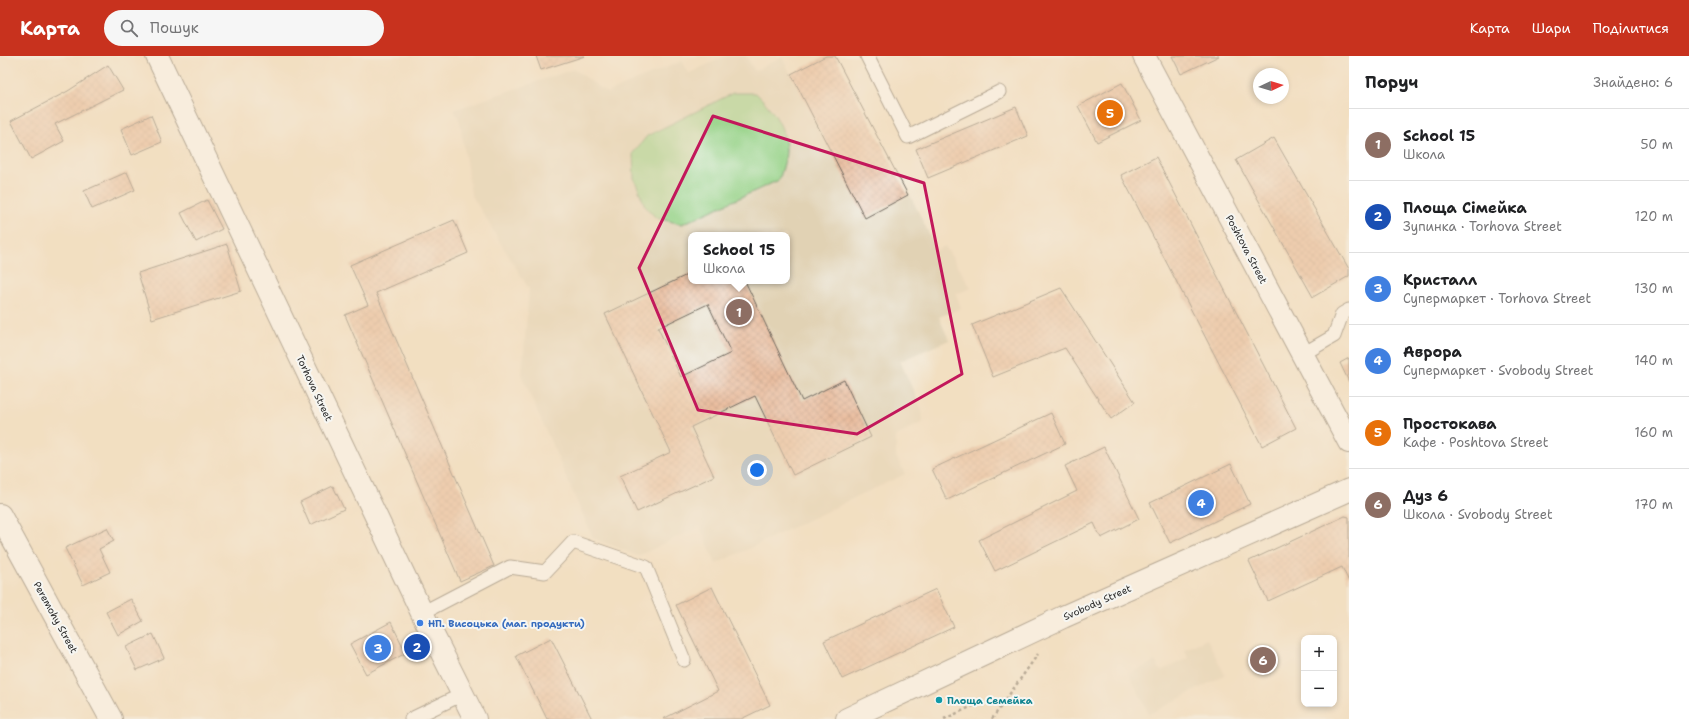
<!DOCTYPE html>
<html lang="uk">
<meta charset="utf-8">
<style>
:root{--surface:#fff;--page:#f6f6f6;--text:#202124;--muted:#757577;--line:#e0e0e0;--accent:#c8321e}
body{margin:0;font-family:"Shantell Sans",sans-serif;background:var(--page);color:var(--text)}
.controls{position:absolute;right:12px;bottom:12px;display:grid;overflow:hidden;border-radius:8px;box-shadow:0 2px 6px #0003}
.controls button{width:36px;height:36px;display:grid;place-items:center;padding:0;border:0;border-bottom:1px solid var(--line);background:var(--surface);color:var(--text);font:20px sans-serif}
.compass{position:absolute;left:1253px;top:12px;width:36px;height:36px;border-radius:50%;background:var(--surface);box-shadow:0 2px 6px #0003;rotate:86deg}
.you{position:absolute;left:757px;top:414px;width:14px;height:14px;margin:-10px;border:3px solid #fff;border-radius:50%;background:#1a73e8;box-shadow:0 0 0 6px #1a73e833}
.badge{display:grid;place-items:center;width:26px;height:26px;border-radius:50%;background:var(--accent);color:#fff;font-size:13px;font-weight:700}
.pin{position:absolute;translate:-50% -50%;border:2px solid #fff;box-shadow:0 1px 4px #0006}
.popup{position:absolute;left:688px;top:176px;width:102px;height:52px;box-sizing:border-box;display:grid;place-content:center;border-radius:8px;background:var(--surface);filter:drop-shadow(0 1px 3px #0005);font-size:13px;white-space:nowrap;color:var(--muted)}
.popup b{font-size:15px;color:var(--text)}
.popup::after{content:'';position:absolute;left:50%;top:100%;margin-left:-8px;border:8px solid transparent;border-top-color:var(--surface)}
.list{margin:0;padding:0;list-style:none}
h2{display:flex;justify-content:space-between;align-items:center;height:52px;margin:0;padding:0 16px;font-size:17px}
h2 small{font-size:13px;font-weight:400;color:var(--muted)}
.list li{display:grid;grid-template-columns:26px 1fr auto;gap:12px;align-items:center;box-sizing:border-box;height:72px;padding:0 16px;border-top:1px solid var(--line)}
.list b{display:block;font-size:15px;white-space:nowrap}
.list p{margin:0;font-size:13px;white-space:nowrap;color:var(--muted)}
.list em{font-size:13px;font-style:normal;color:var(--muted)}
.icon{flex:none;width:22px;height:22px;fill:none;stroke:currentColor;stroke-width:2;stroke-linecap:round;stroke-linejoin:round}
.map{position:relative;flex:none;width:1349px;height:663px;overflow:hidden}
header{display:flex;align-items:center;gap:24px;box-sizing:border-box;height:56px;padding:0 20px;background:var(--accent);color:#fff}
header strong{font-size:19px}
nav{display:flex;gap:22px;margin-inline-start:auto;font-size:14px}
.search{width:280px;height:36px;background:var(--page);display:flex;align-items:center;gap:10px;box-sizing:border-box;padding:0 14px;border-radius:22px;color:var(--muted);font-size:15px}
main{display:flex}
aside{flex:1;background:var(--surface)}
.map>svg:first-child{display:block}
.built{fill:#e1d2b4;fill-rule:evenodd}
.grass{fill:#97d388;stroke:#617f5a}
.building{fill:url(#building-cross-hatch);fill-rule:evenodd}
.lines{fill:none;stroke-linecap:round;stroke-linejoin:round}
.lane-casing{stroke:#716a60;stroke-width:15}
.street-casing{stroke:#716a60;stroke-width:24}
.secondary-casing{stroke:#716a60;stroke-width:24}
.path{stroke:#716a60;stroke-width:2.5;stroke-dasharray:3 3;stroke-linecap:butt}
.lane{stroke:#fff;stroke-width:13}
.street{stroke:#fff;stroke-width:22}
.secondary{stroke:#fff;stroke-width:22}
.marked{fill:none;stroke:#c2185b;stroke-width:3;stroke-linejoin:round}
.shop-dot{fill:#3f7fe0;stroke:#f6f6f2;stroke-width:1.5}
.culture-dot{fill:#0f9aa8;stroke:#f6f6f2;stroke-width:1.5}
.labels{text-anchor:middle;stroke-width:4;stroke-linejoin:round;paint-order:stroke}
.street-label{font-size:10px;fill:#2b2b2b;stroke:#f6f6f2}
.shop-label{font-size:10px;font-weight:bold;fill:#366cbe;stroke:#f6f6f2;text-anchor:start}
.culture-label{font-size:10px;font-weight:bold;fill:#0d838f;stroke:#f6f6f2;text-anchor:start}
</style>
<header>
<strong>Карта</strong>
<div class="search"><svg class="icon" aria-label="search" viewBox="0 0 24 24"><circle cx="10" cy="10" r="6"/><path d="M15 15l6 6"/></svg>Пошук</div>
<nav><a>Карта</a><a>Шари</a><a>Поділитися</a></nav>
</header>
<main>
<div class="map">
<svg width="1349" height="663" viewBox="0 0 1349 663">
<defs>
<pattern id="building-cross-hatch" width="8" height="8" patternUnits="userSpaceOnUse"><rect width="8" height="8" fill="#e8b897"/><path d="M0 0l8 8M0 8l8-8" fill="none" stroke="#c79e82"/></pattern>
</defs>
<rect width="100%" height="100%" fill="#f6f6f2"/>
<filter id="ink" filterUnits="userSpaceOnUse"><feTurbulence type="fractalNoise" baseFrequency=".025" numOctaves="2"/><feDisplacementMap in="SourceGraphic" scale="8" xChannelSelector="R" yChannelSelector="G"/><feConvolveMatrix kernelMatrix="1 2 1 2 8 2 1 2 1" color-interpolation-filters="sRGB"/></filter>
<filter id="wash" filterUnits="userSpaceOnUse"><feTurbulence type="fractalNoise" baseFrequency=".012" numOctaves="4" result="noise"/><feDisplacementMap in="SourceGraphic" scale="16" xChannelSelector="R" yChannelSelector="G"/><feGaussianBlur stdDeviation="0.9" result="paint"/><feColorMatrix in="noise" values="0 0 0 0 0 0 0 0 0 0 0 0 0 0 0 0 0 1.4 0 .05"/><feComposite in="paint" operator="in"/></filter>
<g filter="url(#wash)">
<rect width="100%" height="100%" fill="#f2dfc1"/>
<path class="built" d="M726 0H746L755 15 782 1 865 162 910 139 937 194 945 190 971 232 956 238 961 252 939 261 949 284 900 305 922 354 923 366 896 380V400L905 418 716 508 700 470 638 500 593 482 522 320 529 233 471 138 460 65 454 54 574 13 607 37 682 5 689 17ZM691 179H787V225H691Z
M1207 583 1225 619 1149 658 1129 618 1155 605 1161 615 1188 602 1184 594Z"/>
<path class="grass" d="M733 37H756C772 53 786 71 786 94 786 103 782 115 779 124L682 168 656 162 645 150 634 122 633 97 647 80Z"/>
<g id="blocks">
<path class="building" d="M536 0H585L541 14Z
M826 0H835L908 139 865 162 791 18Z
M1172 0H1219L1181 18Z
M108 9 123 34 55 68 64 85 31 103 11 65 68 35Z
M1122 27 1141 64 1097 86 1078 50Z
M1016 51 1028 80 928 122 916 93Z
M151 59 162 86 132 99 121 73Z
M1274 82 1349 213V220L1313 241 1236 104Z
M1156 101 1296 372 1262 390 1121 119Z
M127 116 135 134 92 153 84 135Z
M207 144 222 173 196 186 181 157Z
M454 164 468 197 376 237 494 510 460 525 345 259 368 249 350 209Z
M227 188 241 235 152 263 138 217Z
M691 217V225H745L802 345 844 324 871 381 793 419 755 340 691 371 714 420 637 456 620 420 671 396 605 258ZM708 248 731 297 681 321 658 272Z
M1061 232 1135 346 1111 363 1065 292 993 321 972 269Z
M1349 302V326L1340 307Z
M1051 357 1065 388 947 444 932 413Z
M1104 391 1139 463 1101 482 1094 467 995 515 979 484 1077 435 1065 410Z
M1231 408 1250 448 1170 487 1150 447Z
M333 430 344 453 310 469 300 446Z
M1345 460 1349 461V526L1342 511 1268 545 1249 505Z
M107 472 114 485 99 493 110 516 83 529 65 492Z
M712 531 770 649 741 663H663L718 635 676 549Z
M936 533 954 571 842 623 824 585Z
M131 543 143 565 118 579 106 556Z
M391 566 406 597 366 618 350 588Z
M153 578 164 602 137 614 126 591Z
M551 582 592 663H547L516 600Z"/>
</g>
</g>
<g filter="url(#ink)">
<use href="#blocks" fill-opacity="0" stroke="#716a60" stroke-width="1"/>
<g class="lines">
<g class="lane-casing">
<path id="lane" d="M867 0 908 81 999 36
M1303 298 1334 280 1342 258 1349 254
M422 557 510 511 545 516 573 486 646 511 684 604
M411 663 463 638"/>
</g>
<g class="street-casing">
<path id="street" d="M1144 0 1349 386
M0 459 111 663"/>
</g>
<g class="secondary-casing">
<path id="secondary" d="M157 0 422 557 475 663
M847 663 1063 561 1349 434"/>
</g>
<path class="path" d="M944 663 977 648
M992 663 1038 598"/>
<use href="#lane" class="lane"/>
<use href="#street" class="street"/>
<use href="#secondary" class="secondary"/>
</g>
</g>
<path d="M0 0H1349V663H0ZM713 60 924 127 962 318 857 378 698 354 639 212Z" fill="#f2dfc1" fill-opacity=".55" fill-rule="evenodd"/>
<path class="marked" d="M713 60 924 127 962 318 857 378 698 354 639 212Z"/>
<circle class="shop-dot" cx="420" cy="567" r="4"/>
<circle class="culture-dot" cx="939" cy="644" r="4"/>
<g class="labels">
<g class="street-label">
<text transform="translate(1247 193) rotate(62)" y="4">Poshtova Street</text>
<text transform="translate(315 332) rotate(65)" y="4">Torhova Street</text>
<text transform="translate(1097 546) rotate(-24)" y="4">Svobody Street</text>
<text transform="translate(56 561) rotate(61)" y="4">Peremohy Street</text>
</g>
<g class="shop-label">
<text x="428" y="571">НП. Висоцька (маг. продукти)</text>
</g>
<g class="culture-label">
<text x="947" y="648">Площа Семейка</text>
</g>
</g>
</svg>
<div class="controls">
<button>+</button>
<button>−</button>
</div>
<svg class="compass" viewBox="-18 -18 36 36"><path d="M0-13l5 13h-10z" fill="#e53935"/><path d="M0 13l5-13h-10z" fill="#757577"/></svg>
<div class="you"></div>
<div class="pin badge" style="left:739px;top:256px;background:#8d6e63">1</div>
<div class="popup"><b>School 15</b>Школа</div>
<div class="pin badge" style="left:417px;top:591px;background:#1a4fb4">2</div>
<div class="pin badge" style="left:378px;top:592px;background:#3f7fe0">3</div>
<div class="pin badge" style="left:1201px;top:447px;background:#3f7fe0">4</div>
<div class="pin badge" style="left:1110px;top:57px;background:#e8710a">5</div>
<div class="pin badge" style="left:1263px;top:604px;background:#8d6e63">6</div>
</div>
<aside>
<h2>Поруч<small>Знайдено: 6</small></h2>
<ul class="list">
<li><span class="badge" style="background:#8d6e63">1</span><div><b>School 15</b><p>Школа</p></div><em>50 m</em></li>
<li><span class="badge" style="background:#1a4fb4">2</span><div><b>Площа Сімейка</b><p>Зупинка · Torhova Street</p></div><em>120 m</em></li>
<li><span class="badge" style="background:#3f7fe0">3</span><div><b>Кристалл</b><p>Супермаркет · Torhova Street</p></div><em>130 m</em></li>
<li><span class="badge" style="background:#3f7fe0">4</span><div><b>Аврора</b><p>Супермаркет · Svobody Street</p></div><em>140 m</em></li>
<li><span class="badge" style="background:#e8710a">5</span><div><b>Простокава</b><p>Кафе · Poshtova Street</p></div><em>160 m</em></li>
<li><span class="badge" style="background:#8d6e63">6</span><div><b>Дуз 6</b><p>Школа · Svobody Street</p></div><em>170 m</em></li>
</ul>
</aside>
</main>
